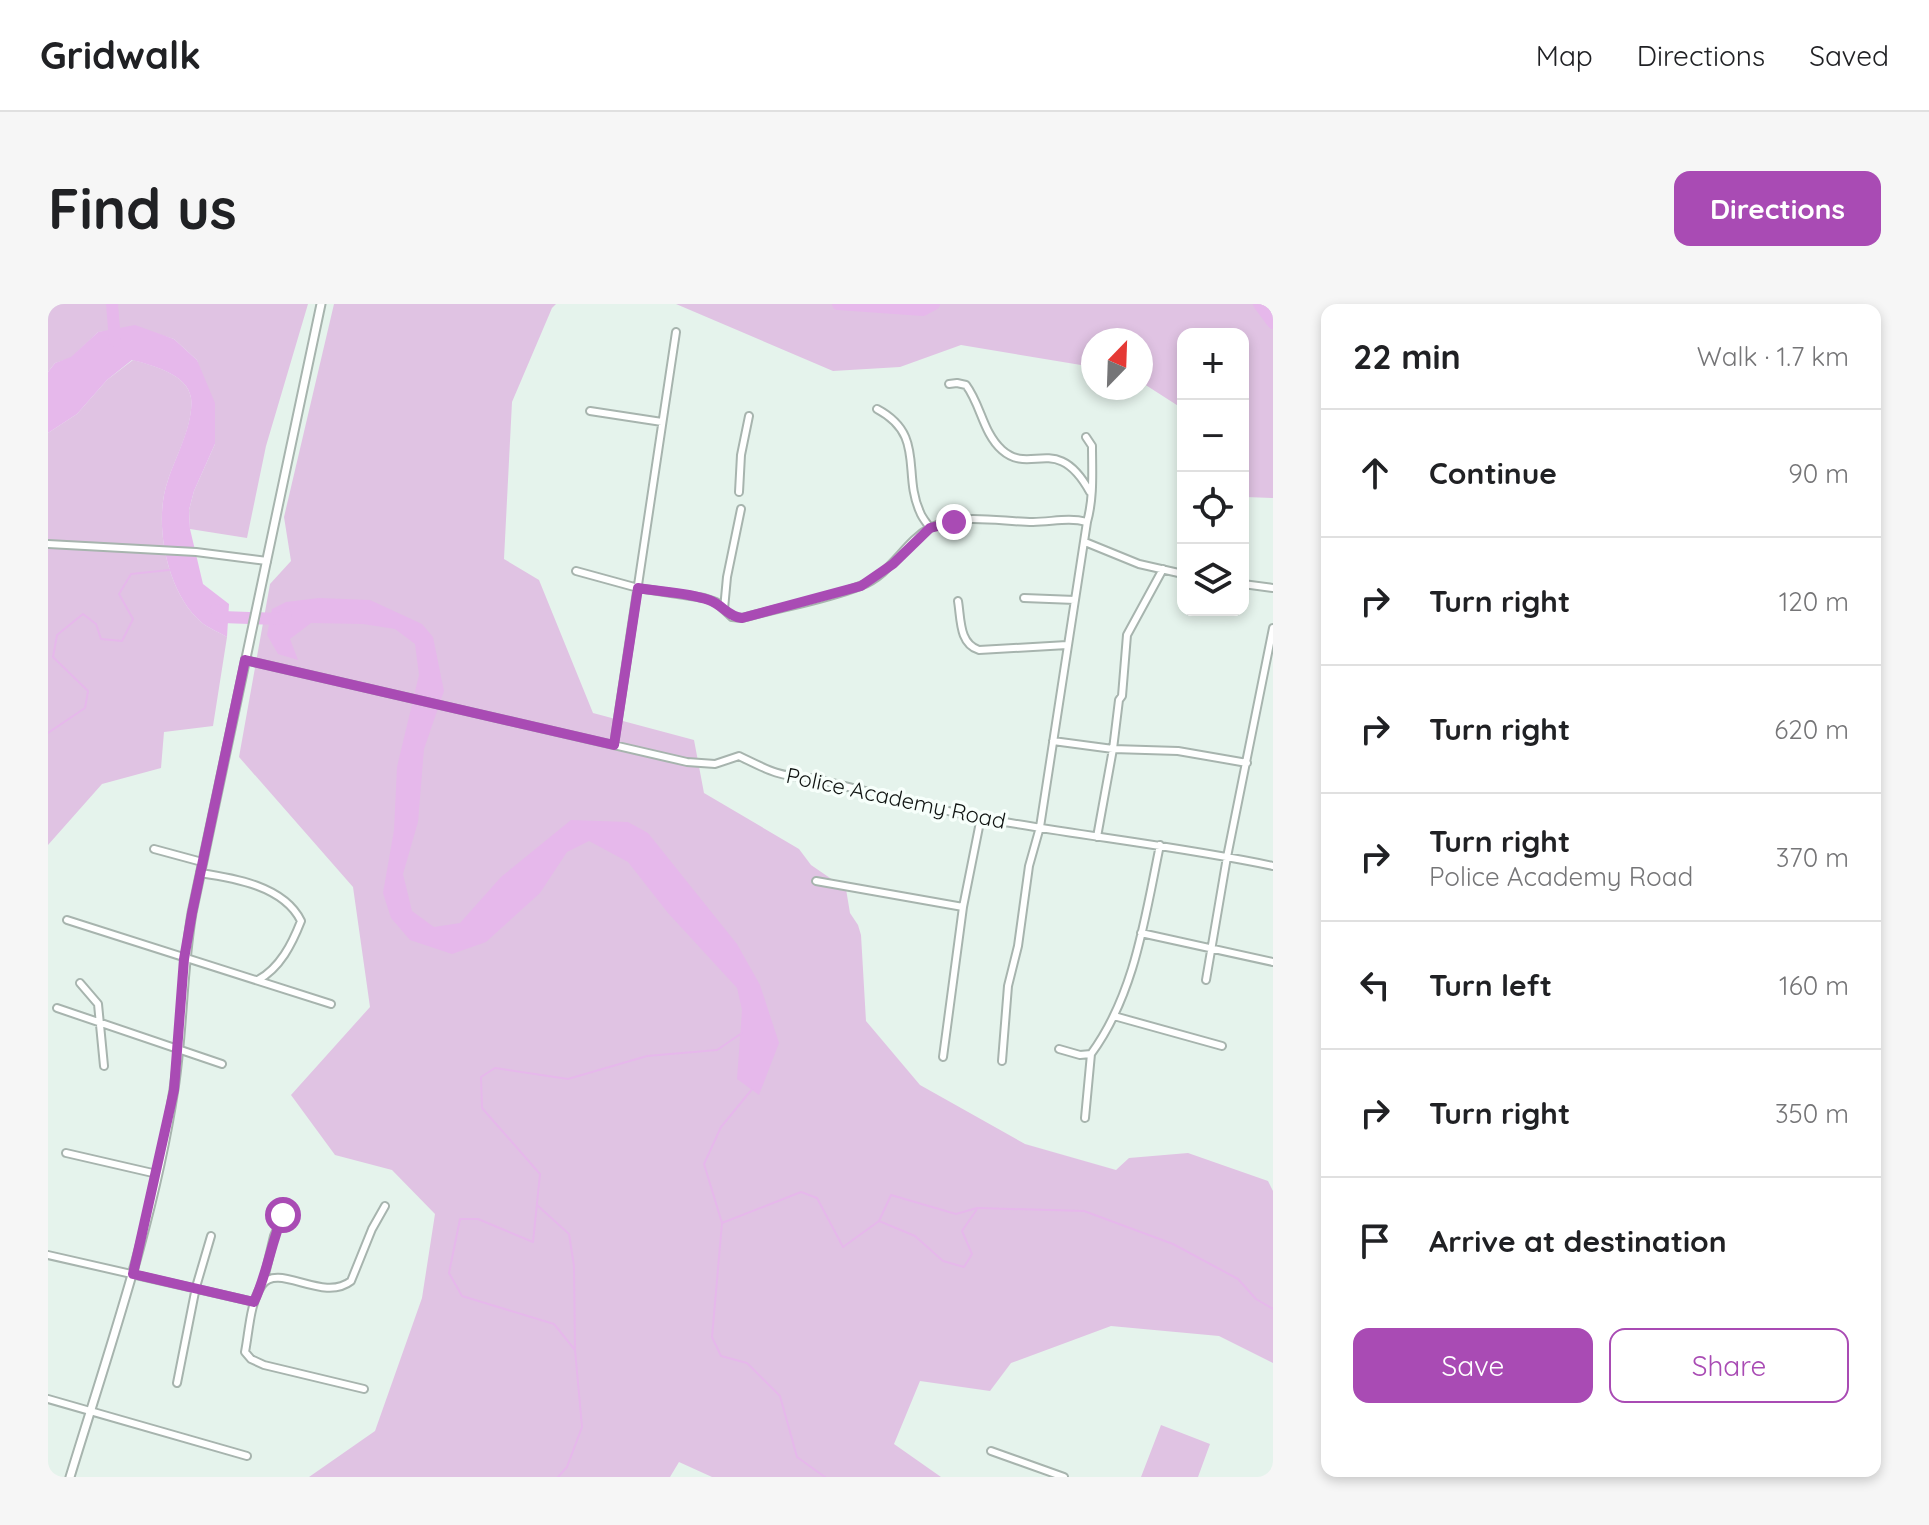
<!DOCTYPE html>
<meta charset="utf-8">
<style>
:root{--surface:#fff;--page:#f6f6f6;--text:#202124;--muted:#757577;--line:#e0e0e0;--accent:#a94bb4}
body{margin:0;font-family:Quicksand,sans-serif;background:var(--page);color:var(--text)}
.controls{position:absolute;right:24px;top:24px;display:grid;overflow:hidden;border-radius:16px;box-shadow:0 4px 12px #0003}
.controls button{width:72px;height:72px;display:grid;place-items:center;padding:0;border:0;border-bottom:2px solid var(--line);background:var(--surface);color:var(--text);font:40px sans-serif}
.compass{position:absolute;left:1033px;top:24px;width:72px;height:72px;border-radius:50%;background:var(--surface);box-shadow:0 4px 12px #0003;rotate:23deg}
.stop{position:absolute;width:24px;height:24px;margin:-18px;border:6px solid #a94bb4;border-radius:50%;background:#fff}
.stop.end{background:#a94bb4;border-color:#fff;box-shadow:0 2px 8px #0008}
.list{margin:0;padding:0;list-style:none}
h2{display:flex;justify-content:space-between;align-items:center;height:104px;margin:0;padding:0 32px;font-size:34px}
h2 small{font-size:26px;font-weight:400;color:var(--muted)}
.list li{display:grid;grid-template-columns:52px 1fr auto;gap:24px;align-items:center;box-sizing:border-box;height:128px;padding:0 32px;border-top:2px solid var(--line)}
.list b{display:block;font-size:30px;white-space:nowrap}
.list p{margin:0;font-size:26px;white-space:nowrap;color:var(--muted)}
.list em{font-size:26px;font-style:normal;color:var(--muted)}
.actions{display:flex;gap:16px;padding:24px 32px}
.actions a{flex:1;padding:18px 0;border:2px solid var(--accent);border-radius:16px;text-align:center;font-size:28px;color:var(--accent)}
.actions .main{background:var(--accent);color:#fff}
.icon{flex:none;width:44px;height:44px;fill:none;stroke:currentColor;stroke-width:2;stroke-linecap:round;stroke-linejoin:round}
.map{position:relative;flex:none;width:1225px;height:1173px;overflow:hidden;border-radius:16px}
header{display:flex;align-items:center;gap:48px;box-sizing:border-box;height:112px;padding:0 40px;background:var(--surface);border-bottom:2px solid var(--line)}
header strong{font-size:38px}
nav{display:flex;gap:44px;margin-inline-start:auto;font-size:28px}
.intro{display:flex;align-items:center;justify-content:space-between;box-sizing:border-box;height:192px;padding:0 48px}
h1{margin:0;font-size:56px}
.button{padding:20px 36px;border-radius:16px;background:var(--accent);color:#fff;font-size:28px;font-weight:700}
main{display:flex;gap:48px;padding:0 48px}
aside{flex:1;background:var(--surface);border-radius:16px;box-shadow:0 4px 12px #0003}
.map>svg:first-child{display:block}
.green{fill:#e0c3e3}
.water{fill:#e6b8eb}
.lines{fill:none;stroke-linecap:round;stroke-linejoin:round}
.stream{stroke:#e6b8eb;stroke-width:2}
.river{stroke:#e6b8eb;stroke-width:12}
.minor-casing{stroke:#a7b4ae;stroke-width:10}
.tertiary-casing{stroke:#a7b4ae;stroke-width:11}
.minor{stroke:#fff;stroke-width:6}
.tertiary{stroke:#fff;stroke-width:7}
.route{stroke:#a94bb4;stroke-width:10}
.labels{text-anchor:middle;stroke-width:7;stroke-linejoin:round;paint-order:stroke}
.street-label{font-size:22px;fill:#101412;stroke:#f7fffb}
</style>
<header>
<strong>Gridwalk</strong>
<nav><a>Map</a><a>Directions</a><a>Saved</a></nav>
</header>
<div class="intro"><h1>Find us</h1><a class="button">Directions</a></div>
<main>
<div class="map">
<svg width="1225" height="1173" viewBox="0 0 1225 1173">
<rect width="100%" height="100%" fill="#e5f3ec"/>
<path class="green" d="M0 0H260L218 142 199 234 142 225 141 206 146 187 167 140 149 56 126 35 94 25 50 28 23 54 7 59 0 68Z
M286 0H508L504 4 464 98 456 255 491 276 545 409 646 436 656 489 751 545 763 561 798 585 802 609 810 621 813 631 818 717 872 781 977 840 1068 866 1081 854 1140 849 1220 877 1225 887V1059L1171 1032 1063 1022 963 1059 942 1087 872 1077 846 1140 893 1173H664L631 1158 622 1173H261L327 1127 374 994 387 910 344 866 287 851 243 791 322 703 305 583 191 453 222 280 243 257 236 213Z
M628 0H1225V194L1198 193 1195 187V30H1135V105L1093 78V36H1045V63L913 41 852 63 785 67Z
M85 56C103 61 140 70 143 94 146 120 128 152 120 176 105 217 118 288 153 318 160 324 171 328 179 333L165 422 116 428 113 464 54 480 0 541V129L29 110 59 76Z
M1113 1121 1162 1140 1150 1173H1093Z"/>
<path class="water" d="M87 21 126 35 149 56 167 99V140L146 187 141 206 142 225 155 280 181 300 179 333C171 328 160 324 153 318 118 288 105 217 120 176 128 152 146 119 143 94 140 70 103 61 84 56L59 76 29 110 0 129V68L7 59 23 53 50 28Z
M271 294 322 296 374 320 385 333 396 387 376 445 370 518 355 570 364 607 386 623 412 619 453 573 523 516 580 518 600 529 689 640 712 681 731 739 711 791 689 775 694 706 689 684 620 609 580 558 541 537 519 548 492 589 438 638 404 650 362 636 343 614 335 589 346 526 349 463 371 371 367 340 347 325 315 320 263 319 242 335 250 356 230 350 219 331 224 305 238 298Z"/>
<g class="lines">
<path class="stream" d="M0 429 37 404 40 387 5 353 9 331 35 310 48 320 53 335 74 337 85 315 71 290 83 270 121 266
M705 784 673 823 656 860 674 919 664 1033 673 1052 699 1059 732 1092 749 1153 777 1173
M489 901 521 930 526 962 527 1045
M831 917 867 932 895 957 916 963 924 950 914 927 929 905
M674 919 753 888 769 894 795 943 831 917 843 891 908 910 929 904 1036 907 1125 940 1190 975 1208 995 1225 1005
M510 1173 519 1163 534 1123 527 1046 506 1020 414 992 401 969 412 915H430L485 938 492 870 434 804 433 773 447 764 520 775 599 752 669 746 694 729"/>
<path class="river" d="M64 0 67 37
M790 0 875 6 886 0
M1211 0 1225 19
M168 306 174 313 231 315 238 312"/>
<g class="minor-casing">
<path id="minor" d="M901 80 909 79 918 81C933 101 935 129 954 146 983 172 1009 128 1042 188
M829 105C878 131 854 169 872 208 874 214 879 219 882 224
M542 107 614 118
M691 188 693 151 701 112
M1037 238 1091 260 1135 270
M0 240 148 248 219 257
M528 267 590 284 656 294 668 298 684 313 694 314C733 303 774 297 812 282 843 271 856 238 882 224 912 208 953 218 985 218 1004 218 1020 213 1039 218
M1195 280 1225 284
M976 294 1027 296
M910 297C913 315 911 340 931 346L1019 341
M676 305 679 273 693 205
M197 356 639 458 667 460 691 452C720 466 729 472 762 474 816 486 869 501 923 512 1023 531 1125 541 1225 562
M1005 437 1065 445 1130 447 1199 459
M566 441 628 28
M1049 533 1065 445 1071 396 1074 392 1079 331 1115 265
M106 545 154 558
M152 569C186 574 236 582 253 617 244 640 232 664 210 676
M768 577 915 603
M19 616 283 700
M1093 629 1225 658
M1158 676 1179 553 1225 324
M32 679 50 700 56 762
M9 704 174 760
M1066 712 1174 742
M1011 745 1032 751 1043 750C1087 690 1097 613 1112 541
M895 753 915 603 933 513
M954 757 960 682 970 642 981 562 992 523 1039 218C1046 193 1044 167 1044 142L1038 133
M1037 814 1043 750
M18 849 109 870
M0 951 206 998
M215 979 226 932 235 911
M129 1079 148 983 163 932
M316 1085 216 1061 203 1055 197 1048C201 1028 202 998 214 981 230 958 275 999 303 977L324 925 337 902
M0 1095 199 1152
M943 1147 1016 1173"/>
</g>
<g class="tertiary-casing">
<path id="tertiary" d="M22 1173C61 1045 106 918 126 785 135 727 134 668 144 609L273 0"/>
</g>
<use href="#minor" class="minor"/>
<use href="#tertiary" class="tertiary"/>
</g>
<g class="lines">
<path class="route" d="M235 911C223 939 219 970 206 998L85 970 126 786 136 655 144 609 197 356 566 441 590 284C613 288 639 288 661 296 675 301 679 312 694 314L813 282 845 260 882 224 906 218"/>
</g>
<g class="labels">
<g class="street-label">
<text transform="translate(848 494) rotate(12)" y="8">Police Academy Road</text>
</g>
</g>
</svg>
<div class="controls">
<button>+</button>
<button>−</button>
<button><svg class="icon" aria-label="locate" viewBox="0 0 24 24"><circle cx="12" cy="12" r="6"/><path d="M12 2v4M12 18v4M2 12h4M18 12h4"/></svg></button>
<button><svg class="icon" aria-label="layers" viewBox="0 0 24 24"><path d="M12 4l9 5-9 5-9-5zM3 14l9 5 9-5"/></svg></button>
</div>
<svg class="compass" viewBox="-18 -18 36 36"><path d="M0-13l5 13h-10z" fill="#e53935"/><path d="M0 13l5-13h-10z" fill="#757577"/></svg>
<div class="stop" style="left:235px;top:911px"></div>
<div class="stop end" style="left:906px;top:218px"></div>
</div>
<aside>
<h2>22 min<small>Walk · 1.7 km</small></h2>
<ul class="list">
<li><svg class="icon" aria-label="ahead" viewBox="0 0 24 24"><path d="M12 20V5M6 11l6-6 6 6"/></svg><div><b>Continue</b></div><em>90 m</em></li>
<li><svg class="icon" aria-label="right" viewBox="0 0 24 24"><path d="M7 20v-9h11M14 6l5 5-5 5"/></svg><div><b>Turn right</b></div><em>120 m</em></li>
<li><svg class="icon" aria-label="right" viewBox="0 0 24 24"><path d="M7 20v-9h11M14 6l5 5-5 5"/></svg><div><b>Turn right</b></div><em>620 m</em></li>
<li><svg class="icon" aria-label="right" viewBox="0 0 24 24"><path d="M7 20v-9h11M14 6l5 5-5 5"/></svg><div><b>Turn right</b><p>Police Academy Road</p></div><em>370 m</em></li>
<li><svg class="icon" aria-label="left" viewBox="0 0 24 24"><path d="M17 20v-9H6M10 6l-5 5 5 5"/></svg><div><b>Turn left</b></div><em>160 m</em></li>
<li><svg class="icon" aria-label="right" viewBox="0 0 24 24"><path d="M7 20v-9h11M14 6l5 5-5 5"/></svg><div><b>Turn right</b></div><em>350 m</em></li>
<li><svg class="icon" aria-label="arrive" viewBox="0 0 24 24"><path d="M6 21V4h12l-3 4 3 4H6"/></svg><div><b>Arrive at destination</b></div></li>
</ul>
<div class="actions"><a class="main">Save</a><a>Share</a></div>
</aside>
</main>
